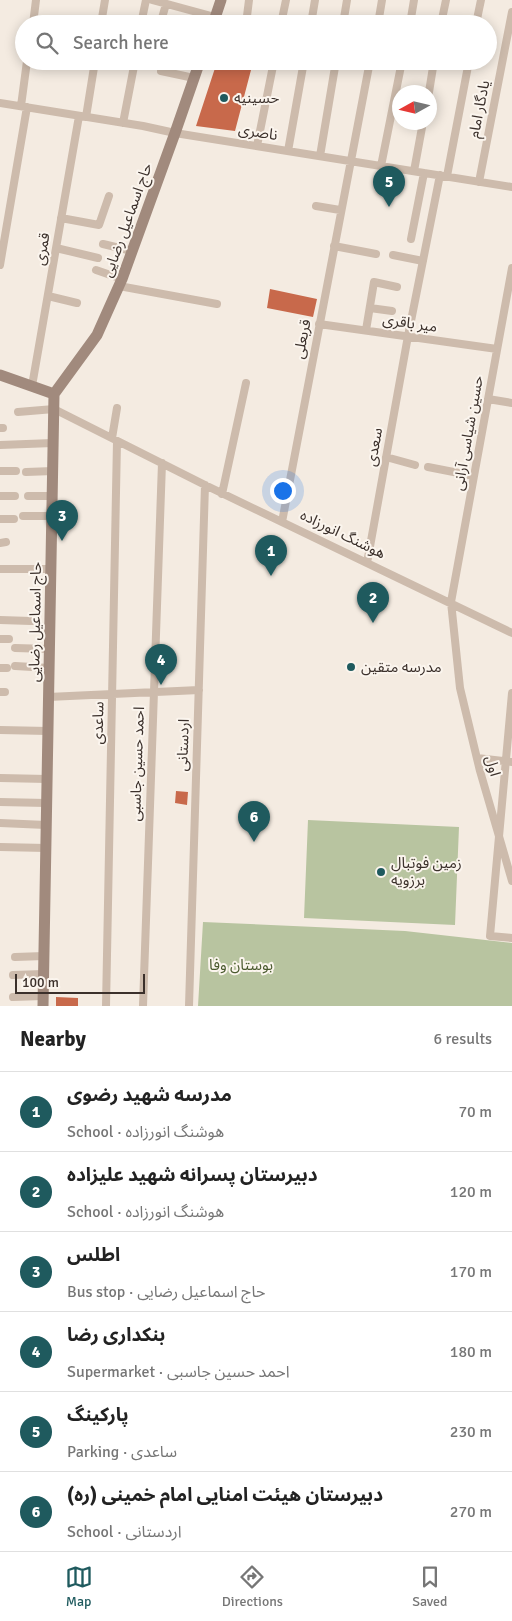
<!DOCTYPE html>
<meta charset="utf-8">
<style>
:root{--surface:#fff;--page:#f2f2f2;--text:#222;--muted:#767676;--line:#e0e0e0;--accent:#1f5a5e}
body{margin:0;font-family:Signika,"Noto Sans Arabic",sans-serif;background:var(--page);color:var(--text)}
.compass{position:absolute;left:392px;top:85px;width:45px;height:45px;border-radius:50%;background:var(--surface);box-shadow:0 2px 12px #0003;rotate:262deg}
.scale{position:absolute;left:15px;bottom:12px;width:130px;box-sizing:border-box;padding-left:5px;border:2px solid #3b302b;border-top:0;font-size:14px;line-height:18px;white-space:nowrap;color:#3b302b;-webkit-text-stroke:4px #fbf5ee;paint-order:stroke}
.you{position:absolute;left:282px;top:490px;width:18px;height:18px;margin:-12px;border:4px solid #fff;border-radius:50%;background:#1a73e8;box-shadow:0 0 0 8px #1a73e833}
.badge{display:grid;place-items:center;width:32px;height:32px;border-radius:50%;background:var(--accent);color:#fff;font-size:16px;font-weight:700}
.pin{position:absolute;translate:-50% -41px;filter:drop-shadow(0 1px 2px #0008)}
.pin::after{content:'';position:absolute;top:26px;width:18px;height:15px;background:inherit;clip-path:polygon(0 0,100% 0,50% 100%)}
.list{margin:0;padding:0;list-style:none}
h2{display:flex;justify-content:space-between;align-items:center;height:65px;margin:0;padding:0 20px;font-size:21px}
h2 small{font-size:16px;font-weight:400;color:var(--muted)}
.list li{display:grid;grid-template-columns:32px 1fr auto;gap:15px;align-items:center;box-sizing:border-box;height:80px;padding:0 20px;border-top:1px solid var(--line)}
.list b{display:block;font-size:19px;white-space:nowrap}
.list p{margin:0;font-size:16px;white-space:nowrap;color:var(--muted)}
.list em{font-size:16px;font-style:normal;color:var(--muted)}
.icon{flex:none;width:28px;height:28px;fill:none;stroke:currentColor;stroke-width:2;stroke-linecap:round;stroke-linejoin:round}
.map{position:relative;flex:none;width:512px;height:1006px;overflow:hidden}
.search{position:absolute;background:var(--surface);box-shadow:0 2px 12px #0003;left:15px;right:15px;top:15px;height:55px;display:flex;align-items:center;gap:12px;box-sizing:border-box;padding:0 18px;border-radius:28px;color:var(--muted);font-size:19px}
.sheet{height:545px;background:var(--surface)}
nav{display:flex;justify-content:space-around;align-items:center;box-sizing:border-box;height:70px;border-top:1px solid var(--line);background:var(--surface);font-size:14px;color:var(--muted)}
nav a{display:grid;justify-items:center;gap:2px}
nav .on{color:var(--accent)}
.map>svg:first-child{display:block}
.green{fill:#b8c4a0}
.building{fill:#c8694b}
.lines{fill:none;stroke-linecap:round;stroke-linejoin:round}
.street{stroke:#cdbbac;stroke-width:8}
.secondary{stroke:#a18a7d;stroke-width:11}
.poi-dot{fill:#1f5a5e;stroke:#fbf5ee;stroke-width:2}
.labels{text-anchor:middle;stroke-width:4;stroke-linejoin:round;paint-order:stroke}
.poi-label{font-size:15px;fill:#3b302b;stroke:#fbf5ee;text-anchor:start}
.street-label{font-size:15px;fill:#3b302b;stroke:#fbf5ee}
.park-label{font-size:15px;fill:#4a5a2e;stroke:#fbf5ee}
</style>
<div class="map">
<svg width="512" height="1006" viewBox="0 0 512 1006">
<rect width="100%" height="100%" fill="#f4ebe1"/>
<path class="green" d="M308 820 459 827 455 925 304 918Z
M203 922 405 931 512 943V1006H198Z"/>
<path class="building" d="M217 62 251 70 235 131 196 126Z
M270 289 317 299 313 317 267 308Z
M176 791 188 792 187 805 175 803Z
M56 997 78 998V1006H56Z"/>
<g class="lines">
<path class="street" d="M152 0 215 17
M162 18 166 4
M33 24 36 0
M101 24 105 0
M141 24 146 0
M246 24 249 0
M281 24 286 0
M311 24 315 0
M343 24 347 0
M378 24 382 0
M410 24 414 0
M441 24 446 0
M476 24 481 0
M48 61 58 63
M161 71 194 78
M429 92 434 61
M0 103 143 126 175 133 512 187
M21 106 27 61
M86 117 95 61
M123 123 135 61
M257 146 274 61
M288 151 304 61
M320 156 336 61
M381 166 402 61
M414 171 423 122
M447 176 469 61
M479 182 512 12
M316 206 340 210
M61 218 99 225 109 196
M411 239 424 173
M103 244 132 251
M334 246 376 254
M56 248 98 258
M393 255 423 261
M0 265 27 107
M512 268 451 602 460 688 480 771 512 881
M96 270 122 279
M119 286 217 304
M48 296 77 303
M370 308 392 311
M319 324 497 349
M366 330 374 282 397 287
M32 386 79 116
M488 399 512 403
M18 412 54 409 205 485 512 633
M0 428H3
M112 438 117 408
M0 445 53 443
M386 457 415 465
M428 467 474 476
M0 471H16
M26 472 53 471
M222 494 246 383
M0 496H15
M28 496H52
M23 516H52
M0 519H14
M282 522 370 61
M0 543 6 542
M367 563 408 336 440 175
M0 569H51
M0 620 31 621
M0 639H9
M15 648 49 649
M15 666 49 668
M0 668H7
M0 692H5
M512 693 490 936 512 938
M48 697 199 690
M0 730 48 731
M477 758 512 762
M0 778 47 779
M0 802 46 803
M0 823 46 825
M0 847 46 848
M15 957 44 956
M13 975 43 974
M13 997 43 996
M106 1006 117 441
M143 1006 162 463
M189 1006 205 485"/>
<path class="secondary" d="M213 24 221 0
M0 375 54 394
M43 1006 54 394 97 335 122 279 175 133 200 61"/>
</g>
<g class="poi-dot">
<circle cx="224" cy="98" r="5"/>
<circle cx="351" cy="667" r="5"/>
<circle cx="381" cy="872" r="5"/>
</g>
<g class="labels">
<g class="poi-label">
<text x="234" y="103">حسینیه</text>
<text x="361" y="672">مدرسه متقین</text>
<text x="391" y="868">زمین فوتبال<tspan x="391" dy="17">برزویه</tspan></text>
</g>
<g class="street-label">
<text transform="translate(479 109) rotate(-79)" y="5">یادگار امام</text>
<text transform="translate(258 132) rotate(9)" y="5">ناصری</text>
<text transform="translate(127 220) rotate(-70)" y="5">حاج اسماعیل رضایی</text>
<text transform="translate(42 249) rotate(-80)" y="5">قمری</text>
<text transform="translate(410 323) rotate(8)" y="5">میر باقری</text>
<text transform="translate(302 339) rotate(-79)" y="5">قربعلی</text>
<text transform="translate(468 433) rotate(-80)" y="5">حسین شیاسی آرانی</text>
<text transform="translate(374 447) rotate(-80)" y="5">سعدی</text>
<text transform="translate(343 534) rotate(26)" y="5">هوشنگ انورزاده</text>
<text transform="translate(35 622) rotate(-89)" y="5">حاج اسماعیل رضایی</text>
<text transform="translate(98 723) rotate(-89)" y="5">ساعدی</text>
<text transform="translate(183 745) rotate(-88)" y="5">اردستانی</text>
<text transform="translate(137 764) rotate(-88)" y="5">احمد حسین جاسبی</text>
<text transform="translate(493 766) rotate(75)" y="5">اول</text>
</g>
<g class="park-label">
<text x="241" y="970">بوستان وفا</text>
</g>
</g>
</svg>
<svg class="compass" viewBox="-18 -18 36 36"><path d="M0-13l5 13h-10z" fill="#e53935"/><path d="M0 13l5-13h-10z" fill="#767676"/></svg>
<div class="scale">100 m</div>
<div class="you"></div>
<div class="pin badge" style="left:271px;top:576px">1</div>
<div class="pin badge" style="left:373px;top:623px">2</div>
<div class="pin badge" style="left:62px;top:541px">3</div>
<div class="pin badge" style="left:161px;top:685px">4</div>
<div class="pin badge" style="left:389px;top:207px">5</div>
<div class="pin badge" style="left:254px;top:842px">6</div>
<div class="search"><svg class="icon" aria-label="search" viewBox="0 0 24 24"><circle cx="10" cy="10" r="6"/><path d="M15 15l6 6"/></svg>Search here</div>
</div>
<section class="sheet">
<h2>Nearby<small>6 results</small></h2>
<ul class="list">
<li><span class="badge">1</span><div><b>مدرسه شهید رضوی</b><p>School · هوشنگ انورزاده</p></div><em>70 m</em></li>
<li><span class="badge">2</span><div><b>دبیرستان پسرانه شهید علیزاده</b><p>School · هوشنگ انورزاده</p></div><em>120 m</em></li>
<li><span class="badge">3</span><div><b>اطلس</b><p>Bus stop · حاج اسماعیل رضایی</p></div><em>170 m</em></li>
<li><span class="badge">4</span><div><b>بنکداری رضا</b><p>Supermarket · احمد حسین جاسبی</p></div><em>180 m</em></li>
<li><span class="badge">5</span><div><b>پارکینگ</b><p>Parking · ساعدی</p></div><em>230 m</em></li>
<li><span class="badge">6</span><div><b>دبیرستان هیئت امنایی امام خمینی (ره)</b><p>School · اردستانی</p></div><em>270 m</em></li>
</ul>
</section>
<nav>
<a class="on"><svg class="icon" aria-label="map" viewBox="0 0 24 24"><path d="M3 6l6-2 6 2 6-2v14l-6 2-6-2-6 2zM9 4v14M15 6v14"/></svg>Map</a>
<a><svg class="icon" aria-label="directions" viewBox="0 0 24 24"><path d="M12 3l9 9-9 9-9-9zM9 14v-3h6M13 9l2 2-2 2"/></svg>Directions</a>
<a><svg class="icon" aria-label="saved" viewBox="0 0 24 24"><path d="M7 4h10v16l-5-4-5 4z"/></svg>Saved</a>
</nav>
